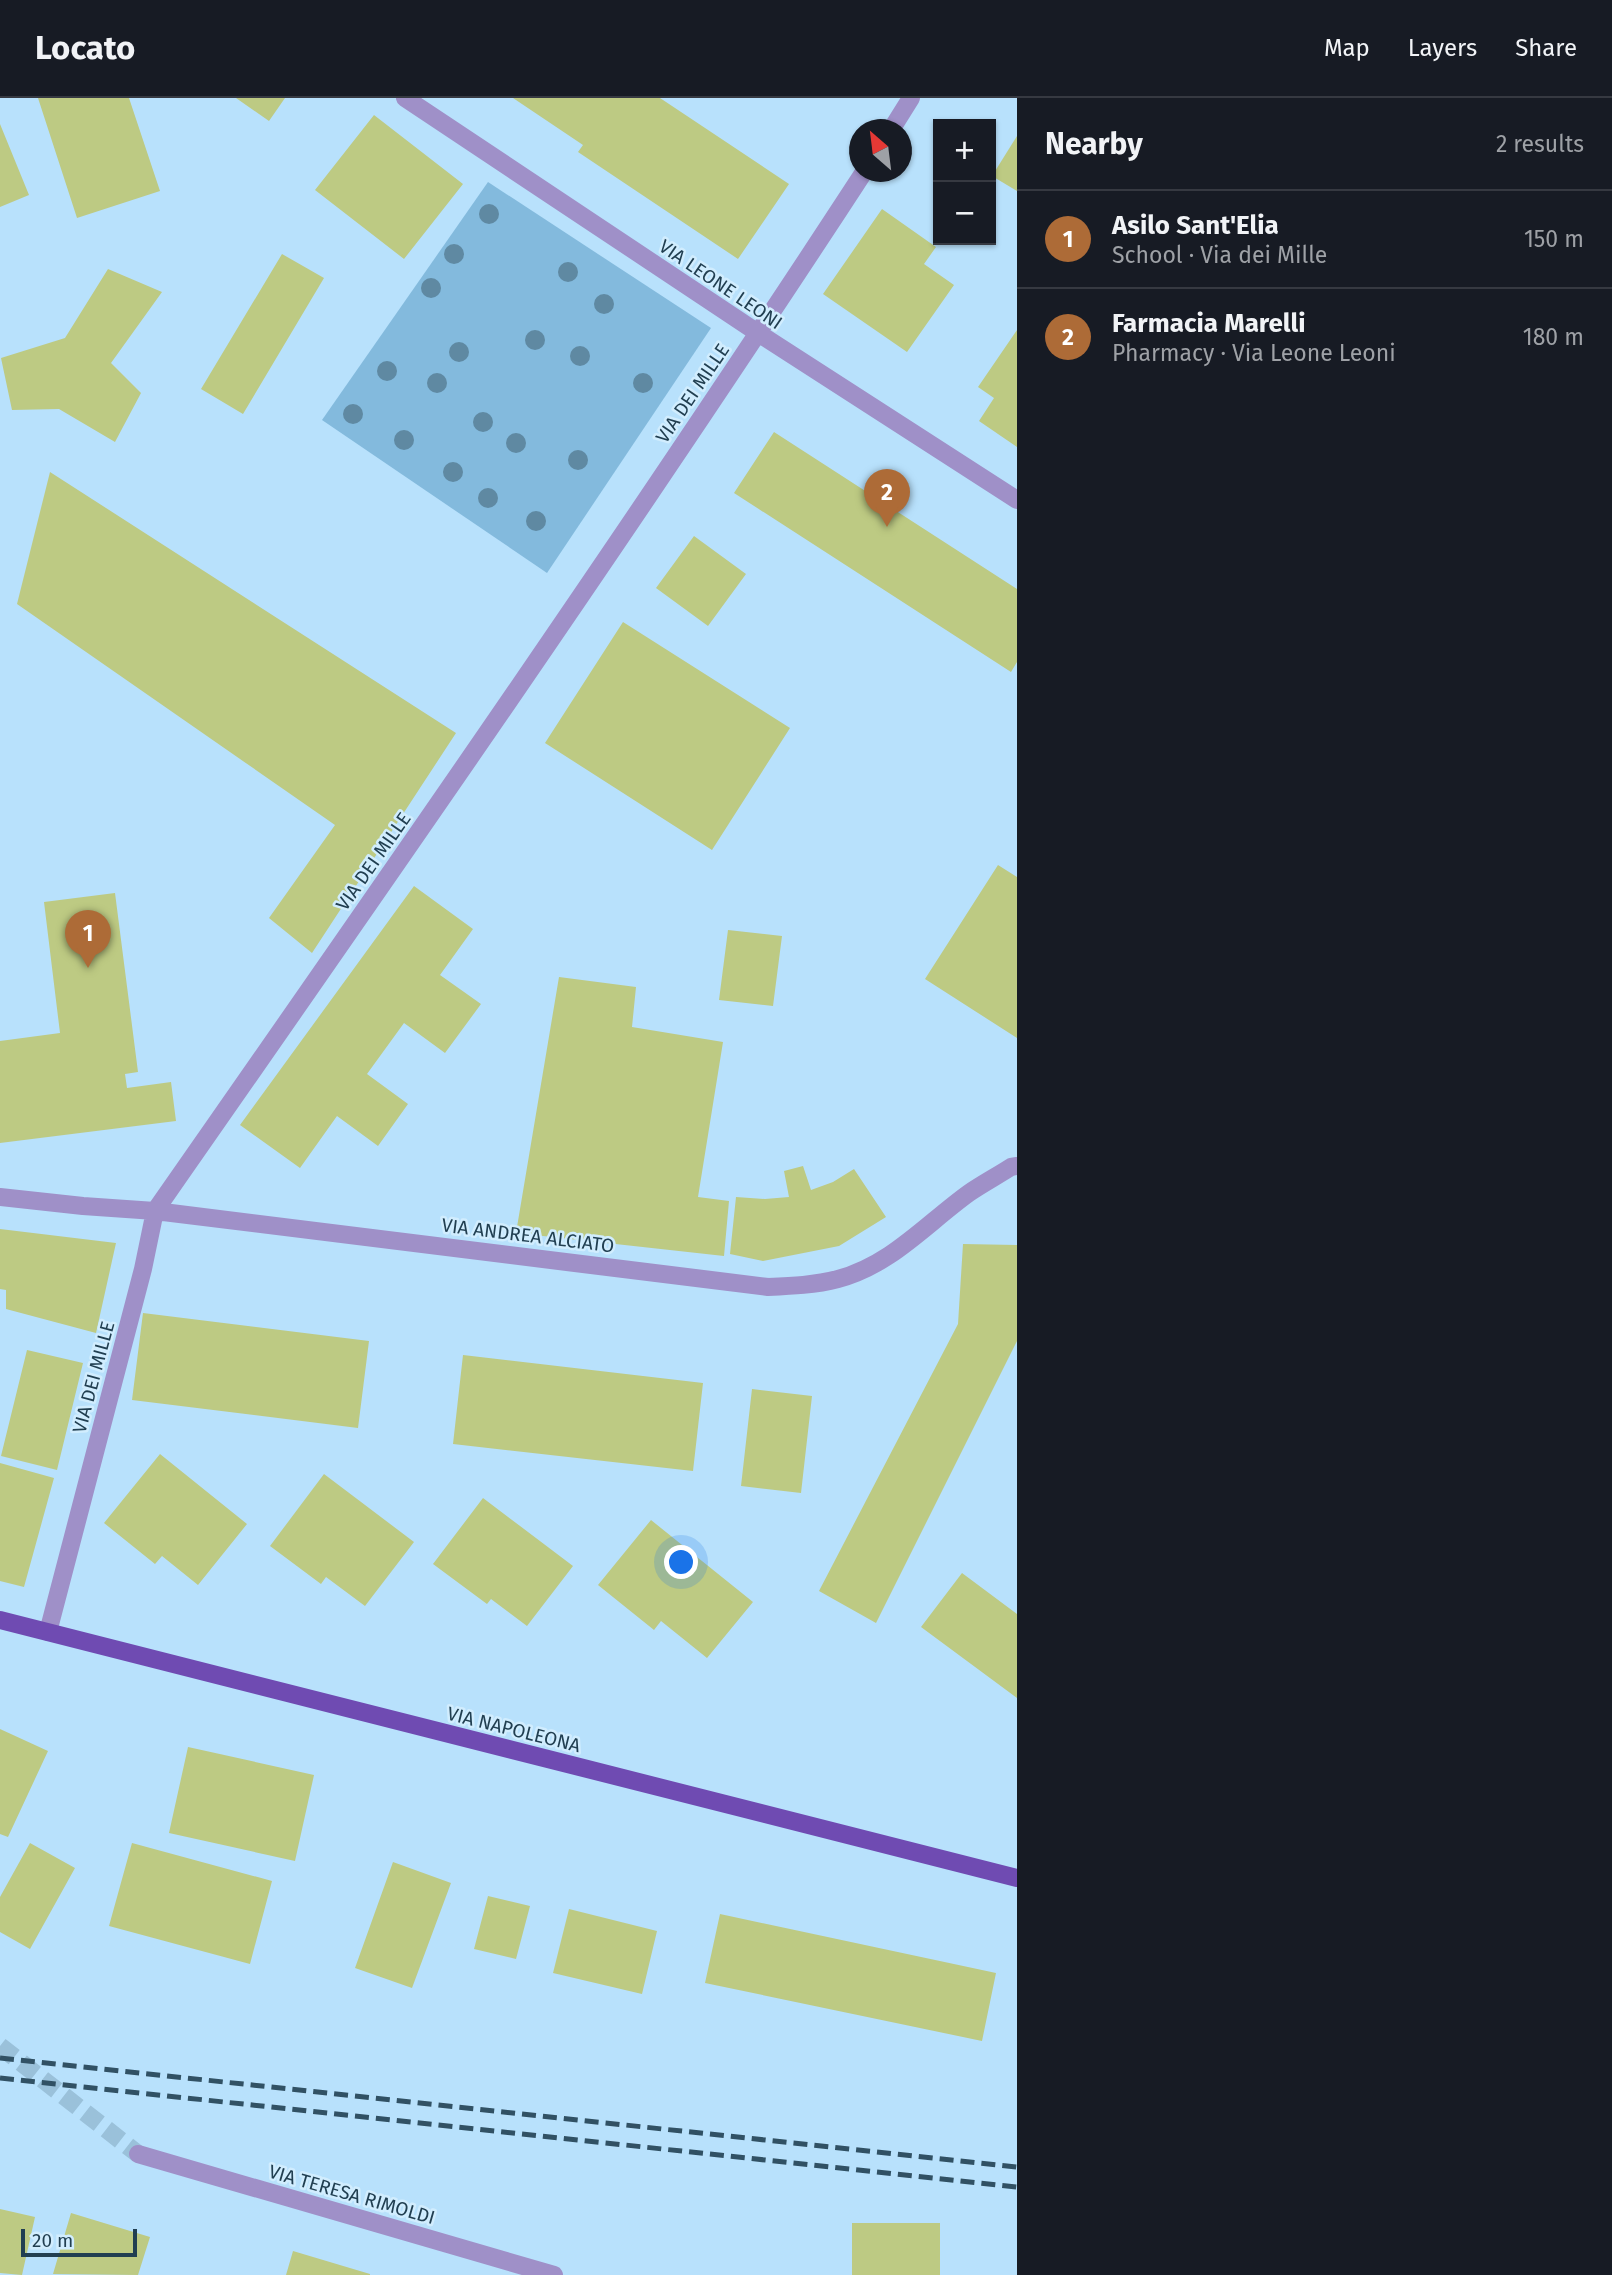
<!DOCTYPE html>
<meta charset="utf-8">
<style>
:root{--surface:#171b24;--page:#242831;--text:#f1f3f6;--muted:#9ea1a6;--line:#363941;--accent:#ad6b37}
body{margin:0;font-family:"Fira Sans",sans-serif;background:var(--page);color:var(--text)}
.controls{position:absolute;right:21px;top:21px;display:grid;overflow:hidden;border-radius:0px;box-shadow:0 2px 5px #0004}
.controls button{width:63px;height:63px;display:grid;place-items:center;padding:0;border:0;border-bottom:2px solid var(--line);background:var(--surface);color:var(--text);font:35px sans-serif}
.compass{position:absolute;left:849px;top:21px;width:63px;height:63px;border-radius:50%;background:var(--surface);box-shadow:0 2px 5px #0004;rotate:332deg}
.scale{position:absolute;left:21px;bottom:18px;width:116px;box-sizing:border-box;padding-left:7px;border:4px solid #213f51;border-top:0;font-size:19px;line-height:24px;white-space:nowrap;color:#213f51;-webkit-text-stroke:5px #d1edfe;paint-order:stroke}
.you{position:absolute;left:682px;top:1465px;width:24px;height:24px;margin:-18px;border:5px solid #fff;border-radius:50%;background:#1a73e8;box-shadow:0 0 0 10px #1a73e833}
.badge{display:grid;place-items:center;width:46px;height:46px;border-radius:50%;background:var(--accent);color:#fff;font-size:23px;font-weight:700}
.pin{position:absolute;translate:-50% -58px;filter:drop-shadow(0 2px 4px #0008)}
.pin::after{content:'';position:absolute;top:37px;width:24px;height:21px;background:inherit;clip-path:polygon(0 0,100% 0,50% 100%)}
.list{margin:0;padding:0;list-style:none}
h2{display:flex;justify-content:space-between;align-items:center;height:91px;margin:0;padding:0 28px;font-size:30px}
h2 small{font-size:23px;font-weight:400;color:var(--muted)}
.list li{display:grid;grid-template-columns:46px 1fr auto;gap:21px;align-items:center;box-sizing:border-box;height:98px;padding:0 28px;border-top:2px solid var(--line)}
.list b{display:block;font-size:26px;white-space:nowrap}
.list p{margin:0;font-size:23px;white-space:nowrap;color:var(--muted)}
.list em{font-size:23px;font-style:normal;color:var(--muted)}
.map{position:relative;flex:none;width:1017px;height:2177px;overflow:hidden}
header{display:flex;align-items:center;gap:42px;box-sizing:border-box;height:98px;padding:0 35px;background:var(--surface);border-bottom:2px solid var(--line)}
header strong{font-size:33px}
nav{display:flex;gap:38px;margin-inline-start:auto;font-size:24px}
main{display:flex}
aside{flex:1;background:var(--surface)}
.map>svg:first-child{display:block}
.green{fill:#83badd}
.building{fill:#bdca83}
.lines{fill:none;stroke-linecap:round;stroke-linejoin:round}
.minor-tunnel{stroke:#9ac1da;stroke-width:18;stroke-dasharray:18 9;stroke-linecap:butt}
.minor{stroke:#9f90c8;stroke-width:18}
.major{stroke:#6f4bb2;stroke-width:18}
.rail{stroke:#315164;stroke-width:5;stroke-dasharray:14 7;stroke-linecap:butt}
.tree{fill:#5f89a2}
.labels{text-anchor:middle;stroke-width:5;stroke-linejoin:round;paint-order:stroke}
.street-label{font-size:19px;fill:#213f51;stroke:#d1edfe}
</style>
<header>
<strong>Locato</strong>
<nav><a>Map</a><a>Layers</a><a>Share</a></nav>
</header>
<main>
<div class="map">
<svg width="1017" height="2177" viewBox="0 0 1017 2177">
<rect width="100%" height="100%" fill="#b8e1fc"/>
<path class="green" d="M488 84 711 230 547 475 322 322Z"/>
<path class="building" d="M38 0H129L160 93 77 120Z
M236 0H285L269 23Z
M513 0H660L789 86 738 161 578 54 583 47Z
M374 17 463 86 404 161 315 92Z
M0 26 29 97 0 109Z
M1017 38V93L992 78Z
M882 111 936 149 924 166 954 187 907 254 823 196Z
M282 156 324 180 243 316 201 291Z
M108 171 162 194 111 265 141 295 115 344 59 311 12 312 1 260 65 240Z
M1017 232V349L979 323 994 300 978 289Z
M774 334 1017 491V564L1011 574 734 395Z
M50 374 456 635 312 855 269 820 335 727 17 506Z
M694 438 746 476 708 528 656 490Z
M623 524 790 630 712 752 545 645Z
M998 767 1017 779V940L925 881Z
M414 788 473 831 440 877 481 906 445 955 404 925 367 976 408 1006 378 1048 337 1018 300 1070 240 1027Z
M115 795 138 974 125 976 127 990 171 984 176 1023 0 1045V943L60 935 44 804Z
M728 832 782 838 773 908 719 902Z
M559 879 636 889 632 929 723 944 698 1099 729 1103 724 1158 516 1135Z
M803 1068 811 1092 833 1084 854 1071 886 1119 839 1148 763 1163 730 1156 736 1099 765 1101 789 1099 784 1073Z
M0 1131 116 1145 96 1235 6 1211V1192L0 1191Z
M963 1146 1017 1147V1243L876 1525 819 1493 958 1226Z
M143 1215 369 1243 358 1330 132 1302Z
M27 1252 83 1265 57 1372 1 1358Z
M463 1257 703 1285 693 1373 453 1346Z
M752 1291 812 1298 801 1395 741 1388Z
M160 1356 247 1426 198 1487 162 1458 155 1466 104 1425Z
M0 1365 54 1380 24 1489 0 1483Z
M324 1376 414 1444 365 1508 326 1479 321 1486 270 1448Z
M483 1400 573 1468 527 1528 491 1501 487 1506 433 1466Z
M651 1422 753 1504 707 1560 661 1523 654 1532 598 1487Z
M962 1475 1017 1516V1600L921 1529Z
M0 1631 48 1653 8 1739 0 1736Z
M188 1649 314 1677 295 1763 169 1735Z
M30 1745 75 1770 30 1851 0 1834V1799Z
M132 1745 272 1783 250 1866 109 1828Z
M393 1764 451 1785 412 1890 355 1870Z
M488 1798 530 1808 516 1861 474 1851Z
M569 1811 657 1833 642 1896 553 1875Z
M720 1816 996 1875 982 1943 705 1885Z
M0 2111 35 2119 22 2177 0 2175Z
M71 2115 150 2139 138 2177 53 2176Z
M852 2125H940V2177H852Z
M293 2153 370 2176V2177H286Z"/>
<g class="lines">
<path class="minor-tunnel" d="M0 1948 138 2056"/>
<path class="minor" d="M405 0 758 235 1017 402
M891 32 911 0
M0 1099 83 1108 155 1113 768 1189C792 1188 815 1187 838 1181 891 1167 926 1126 969 1095 982 1086 997 1078 1011 1069L1017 1068
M48 1534 143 1171 155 1113C395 769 635 425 864 74
M138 2056 554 2177"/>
<path class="major" d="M0 1522 1017 1780"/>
<path class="rail" d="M0 1960 1017 2069
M0 1980 1017 2089"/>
</g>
<g class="tree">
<circle cx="489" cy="116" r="10"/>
<circle cx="454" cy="156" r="10"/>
<circle cx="568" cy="174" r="10"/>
<circle cx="431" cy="190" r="10"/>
<circle cx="604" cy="206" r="10"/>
<circle cx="535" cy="242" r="10"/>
<circle cx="459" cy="254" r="10"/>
<circle cx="580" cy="258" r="10"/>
<circle cx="387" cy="273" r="10"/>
<circle cx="437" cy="285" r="10"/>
<circle cx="643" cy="285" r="10"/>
<circle cx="353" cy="316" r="10"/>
<circle cx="483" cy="324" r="10"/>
<circle cx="404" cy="342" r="10"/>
<circle cx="516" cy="345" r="10"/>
<circle cx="578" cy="362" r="10"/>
<circle cx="453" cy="374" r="10"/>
<circle cx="488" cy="400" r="10"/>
<circle cx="536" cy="423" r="10"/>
</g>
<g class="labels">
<g class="street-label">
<text transform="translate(721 186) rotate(34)" y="7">VIA LEONE LEONI</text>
<text transform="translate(692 295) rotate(-56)" y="7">VIA DEI MILLE</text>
<text transform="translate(373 763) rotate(-55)" y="7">VIA DEI MILLE</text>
<text transform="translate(528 1137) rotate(7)" y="7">VIA ANDREA ALCIATO</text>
<text transform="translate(93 1279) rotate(-75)" y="7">VIA DEI MILLE</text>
<text transform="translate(514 1631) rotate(14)" y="7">VIA NAPOLEONA</text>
<text transform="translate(352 2096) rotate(16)" y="7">VIA TERESA RIMOLDI</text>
</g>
</g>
</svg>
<div class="controls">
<button>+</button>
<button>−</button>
</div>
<svg class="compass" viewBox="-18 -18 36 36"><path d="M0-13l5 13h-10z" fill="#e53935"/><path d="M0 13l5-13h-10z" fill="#9ea1a6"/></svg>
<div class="scale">20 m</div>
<div class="you"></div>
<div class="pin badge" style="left:88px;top:870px">1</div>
<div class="pin badge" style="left:887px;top:429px">2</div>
</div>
<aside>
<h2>Nearby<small>2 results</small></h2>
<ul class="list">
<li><span class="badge">1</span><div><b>Asilo Sant'Elia</b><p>School · Via dei Mille</p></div><em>150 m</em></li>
<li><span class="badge">2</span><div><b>Farmacia Marelli</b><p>Pharmacy · Via Leone Leoni</p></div><em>180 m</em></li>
</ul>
</aside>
</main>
